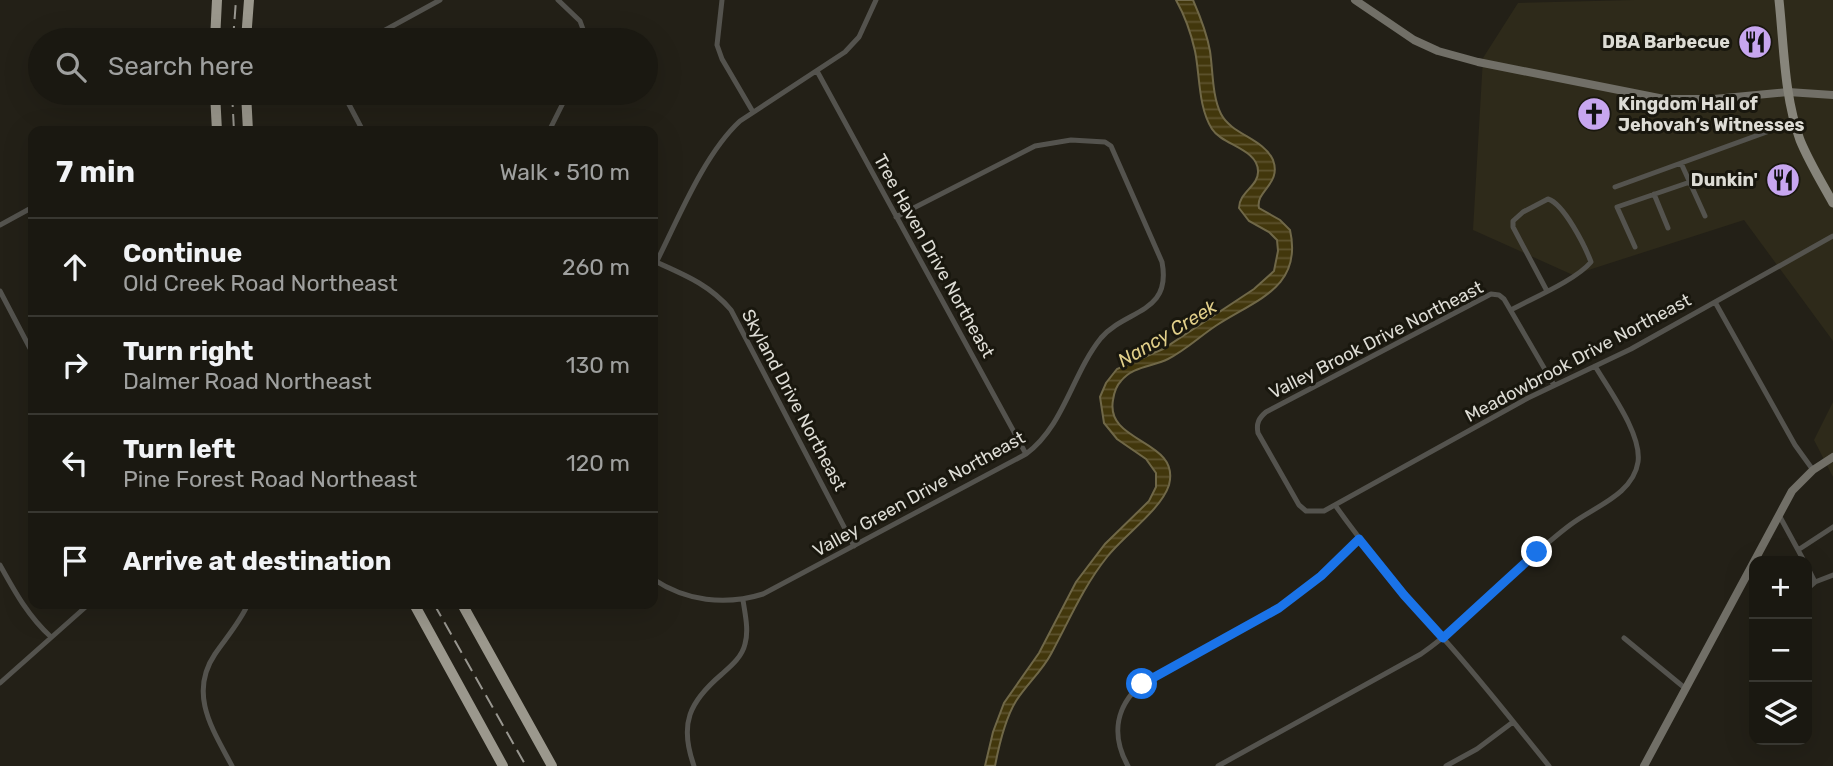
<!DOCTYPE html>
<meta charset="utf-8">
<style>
:root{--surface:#1a1811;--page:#27251f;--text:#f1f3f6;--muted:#9fa09f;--line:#383731}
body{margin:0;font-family:Rubik,sans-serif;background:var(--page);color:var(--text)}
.controls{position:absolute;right:21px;bottom:21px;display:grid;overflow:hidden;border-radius:14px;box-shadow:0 7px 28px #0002}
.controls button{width:63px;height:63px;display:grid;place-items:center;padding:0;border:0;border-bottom:2px solid var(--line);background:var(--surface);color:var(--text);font:35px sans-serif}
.stop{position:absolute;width:21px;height:21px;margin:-16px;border:5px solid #1a73e8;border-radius:50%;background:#fff}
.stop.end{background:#1a73e8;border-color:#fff;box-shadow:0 2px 7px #0008}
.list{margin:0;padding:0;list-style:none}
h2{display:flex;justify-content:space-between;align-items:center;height:91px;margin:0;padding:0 28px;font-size:30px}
h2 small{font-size:23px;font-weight:400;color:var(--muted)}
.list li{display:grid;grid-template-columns:46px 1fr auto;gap:21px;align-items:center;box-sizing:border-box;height:98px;padding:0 28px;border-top:2px solid var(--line)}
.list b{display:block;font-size:26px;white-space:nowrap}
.list p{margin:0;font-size:23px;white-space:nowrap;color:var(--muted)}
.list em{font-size:23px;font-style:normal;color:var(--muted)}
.icon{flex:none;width:38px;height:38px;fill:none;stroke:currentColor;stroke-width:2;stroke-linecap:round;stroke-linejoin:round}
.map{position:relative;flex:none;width:1833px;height:766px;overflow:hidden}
.search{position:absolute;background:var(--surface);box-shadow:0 7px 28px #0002;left:28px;top:28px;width:630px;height:77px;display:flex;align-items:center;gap:18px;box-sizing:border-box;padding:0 24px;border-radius:38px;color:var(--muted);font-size:26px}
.panel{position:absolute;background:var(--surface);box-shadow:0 7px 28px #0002;left:28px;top:126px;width:630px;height:483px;border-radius:14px}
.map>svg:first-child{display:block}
.built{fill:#2e2a1a}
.water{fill:url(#water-rules);stroke:#706848;stroke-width:2}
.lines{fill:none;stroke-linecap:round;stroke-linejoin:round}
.street{stroke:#54534e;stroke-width:5}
.secondary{stroke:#716f67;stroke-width:8}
.primary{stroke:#87857b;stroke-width:9}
.highway{stroke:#9b988d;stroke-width:10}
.rail{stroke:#999790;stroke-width:2;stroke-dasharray:14 7;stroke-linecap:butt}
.route{stroke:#1a73e8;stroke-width:9}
.labels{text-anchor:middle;stroke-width:6;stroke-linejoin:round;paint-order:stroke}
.poi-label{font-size:18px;font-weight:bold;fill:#dddcd5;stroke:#19170e;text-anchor:end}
.street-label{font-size:18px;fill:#dddcd5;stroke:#19170e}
.water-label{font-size:19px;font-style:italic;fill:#e0ce89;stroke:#19170e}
</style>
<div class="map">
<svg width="1833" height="766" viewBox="0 0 1833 766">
<defs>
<pattern id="water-rules" width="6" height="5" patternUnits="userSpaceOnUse" patternTransform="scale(1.75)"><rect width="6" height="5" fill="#42370c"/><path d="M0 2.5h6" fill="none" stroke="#5d532e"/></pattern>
</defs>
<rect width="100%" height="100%" fill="#232017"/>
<path class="built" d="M1634 0H1833V341L1744 220 1573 275 1473 230 1483 58 1518 3Z
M1833 402V477L1814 440Z"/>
<path class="water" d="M1176 0H1193C1200 16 1207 34 1210 51 1213 71 1212 96 1221 114 1232 135 1263 138 1273 160 1282 184 1255 191 1259 208L1280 220 1290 230C1303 288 1255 300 1217 325 1200 336 1186 350 1168 359 1152 367 1133 366 1121 381 1116 386 1114 393 1113 400 1105 444 1181 439 1169 485 1161 510 1123 536 1107 557 1083 587 1069 621 1051 654 1042 671 1027 684 1016 701 1005 719 999 745 995 766H985L993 732 1004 703 1039 653 1076 582 1105 544 1149 501 1156 487V473L1146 459 1117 439 1104 423 1100 397 1106 383 1117 369 1163 349 1254 289 1274 271 1278 251 1277 240 1269 232 1249 221 1239 208C1239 192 1259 186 1258 171 1258 149 1222 145 1212 129 1198 107 1200 75 1195 51 1191 33 1185 16 1176 0Z"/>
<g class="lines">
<path class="street" d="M558 0 580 21 587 40
M722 0 717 45 722 59 753 112
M367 40 440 0
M817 71 1026 454
M343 93 363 131
M549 131 568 93
M1681 163 1705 216
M1615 187 1794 122
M1654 194 1668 228
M0 225 33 207
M1635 247 1617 207 1690 182
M656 262C685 275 710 285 731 310L854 546
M653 269C676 224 703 155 740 121L845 52 859 37 876 0
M0 291 33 354
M1715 302 1795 445 1813 470
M1511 310C1533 298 1576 280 1591 262 1585 246 1564 204 1548 199L1523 212 1513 221V227L1547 291
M1554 385 1504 299 1499 295 1491 294 1266 412C1259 418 1256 423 1258 433L1299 505 1306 511H1324L1528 398 1631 349 1833 236
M1335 505C1368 552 1405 595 1443 638 1480 679 1514 723 1549 766
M1779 515 1804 561
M1798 550 1833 527
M0 565C15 592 28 616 51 637
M1807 566 1815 582
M653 579C686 601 725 606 763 594L1026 454C1064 426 1072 374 1101 338 1126 309 1172 314 1162 262L1111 146 1105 142 1071 140 1035 146 896 217
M1807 589 1815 582 1833 575
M1624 638 1686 689
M0 683 89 604
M232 766C213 730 188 694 215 654 226 638 240 622 248 604
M694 766C679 724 689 702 722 674 731 666 742 657 745 644 749 630 745 614 743 600
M1128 766C1113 739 1114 712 1136 689L1279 608 1321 576 1359 539
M1218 766 1421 654C1475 616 1517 565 1570 525 1593 507 1633 495 1638 462 1642 434 1609 390 1595 366
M1446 766 1477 749 1513 722"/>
<path class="secondary" d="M1355 0 1414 40 1438 51 1478 62 1664 99H1714L1788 92 1833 95
M1644 766 1792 491 1813 470 1833 457"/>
<path class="primary" d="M1779 0C1784 46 1784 96 1800 140 1809 162 1822 183 1833 203"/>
<path class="highway" d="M215 40 217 0
M246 40 249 0
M215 93 217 131
M246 93 248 131
M414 604 503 766
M462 604 552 766"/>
<path class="rail" d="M233 40 236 0
M232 93 234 131
M434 604 526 766"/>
</g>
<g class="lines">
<path class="route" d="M1142 684 1279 608 1321 576 1359 539 1404 595 1443 638 1537 552"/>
</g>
<defs>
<g id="restaurant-disc" transform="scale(1.75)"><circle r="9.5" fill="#c7a6ef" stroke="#19170e"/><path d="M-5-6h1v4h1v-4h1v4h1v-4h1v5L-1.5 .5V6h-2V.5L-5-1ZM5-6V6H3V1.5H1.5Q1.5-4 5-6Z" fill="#111"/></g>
<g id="church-disc" transform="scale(1.75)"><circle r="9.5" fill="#c7a6ef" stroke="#19170e"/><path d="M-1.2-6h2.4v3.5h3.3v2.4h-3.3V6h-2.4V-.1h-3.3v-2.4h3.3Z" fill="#111"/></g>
</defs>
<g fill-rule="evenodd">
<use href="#restaurant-disc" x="1755" y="42"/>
<use href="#church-disc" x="1594" y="114"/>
<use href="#restaurant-disc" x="1783" y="180"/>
</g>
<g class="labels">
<g class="poi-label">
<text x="1730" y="48">DBA Barbecue</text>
<text x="1618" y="110" text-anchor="start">Kingdom Hall of<tspan x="1618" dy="21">Jehovah’s Witnesses</tspan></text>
<text x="1758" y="186">Dunkin'</text>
</g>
<g class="street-label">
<text transform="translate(934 256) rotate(61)" y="6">Tree Haven Drive Northeast</text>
<text transform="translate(1376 340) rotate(-27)" y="6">Valley Brook Drive Northeast</text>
<text transform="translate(1578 358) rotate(-28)" y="6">Meadowbrook Drive Northeast</text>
<text transform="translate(794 400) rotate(62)" y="6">Skyland Drive Northeast</text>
<text transform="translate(919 494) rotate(-29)" y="6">Valley Green Drive Northeast</text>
</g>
<g class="water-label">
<text transform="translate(1167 333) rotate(-31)" y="7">Nancy Creek</text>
</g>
</g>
</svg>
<div class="controls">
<button>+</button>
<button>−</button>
<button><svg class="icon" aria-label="layers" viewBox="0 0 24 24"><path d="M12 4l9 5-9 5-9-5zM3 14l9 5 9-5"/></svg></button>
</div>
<div class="stop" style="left:1142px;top:684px"></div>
<div class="stop end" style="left:1537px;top:552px"></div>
<div class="search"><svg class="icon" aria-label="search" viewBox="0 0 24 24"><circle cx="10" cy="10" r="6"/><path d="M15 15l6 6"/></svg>Search here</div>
<section class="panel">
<h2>7 min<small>Walk · 510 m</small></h2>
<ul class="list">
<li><svg class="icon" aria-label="ahead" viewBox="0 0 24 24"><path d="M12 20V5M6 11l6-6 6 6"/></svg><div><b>Continue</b><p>Old Creek Road Northeast</p></div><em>260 m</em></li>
<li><svg class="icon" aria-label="right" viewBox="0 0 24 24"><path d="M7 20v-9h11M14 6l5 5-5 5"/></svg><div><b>Turn right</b><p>Dalmer Road Northeast</p></div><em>130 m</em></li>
<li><svg class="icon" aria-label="left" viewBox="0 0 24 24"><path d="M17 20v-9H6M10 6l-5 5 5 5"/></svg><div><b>Turn left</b><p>Pine Forest Road Northeast</p></div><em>120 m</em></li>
<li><svg class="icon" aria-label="arrive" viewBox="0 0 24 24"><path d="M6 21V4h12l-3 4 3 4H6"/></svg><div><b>Arrive at destination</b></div></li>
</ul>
</section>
</div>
